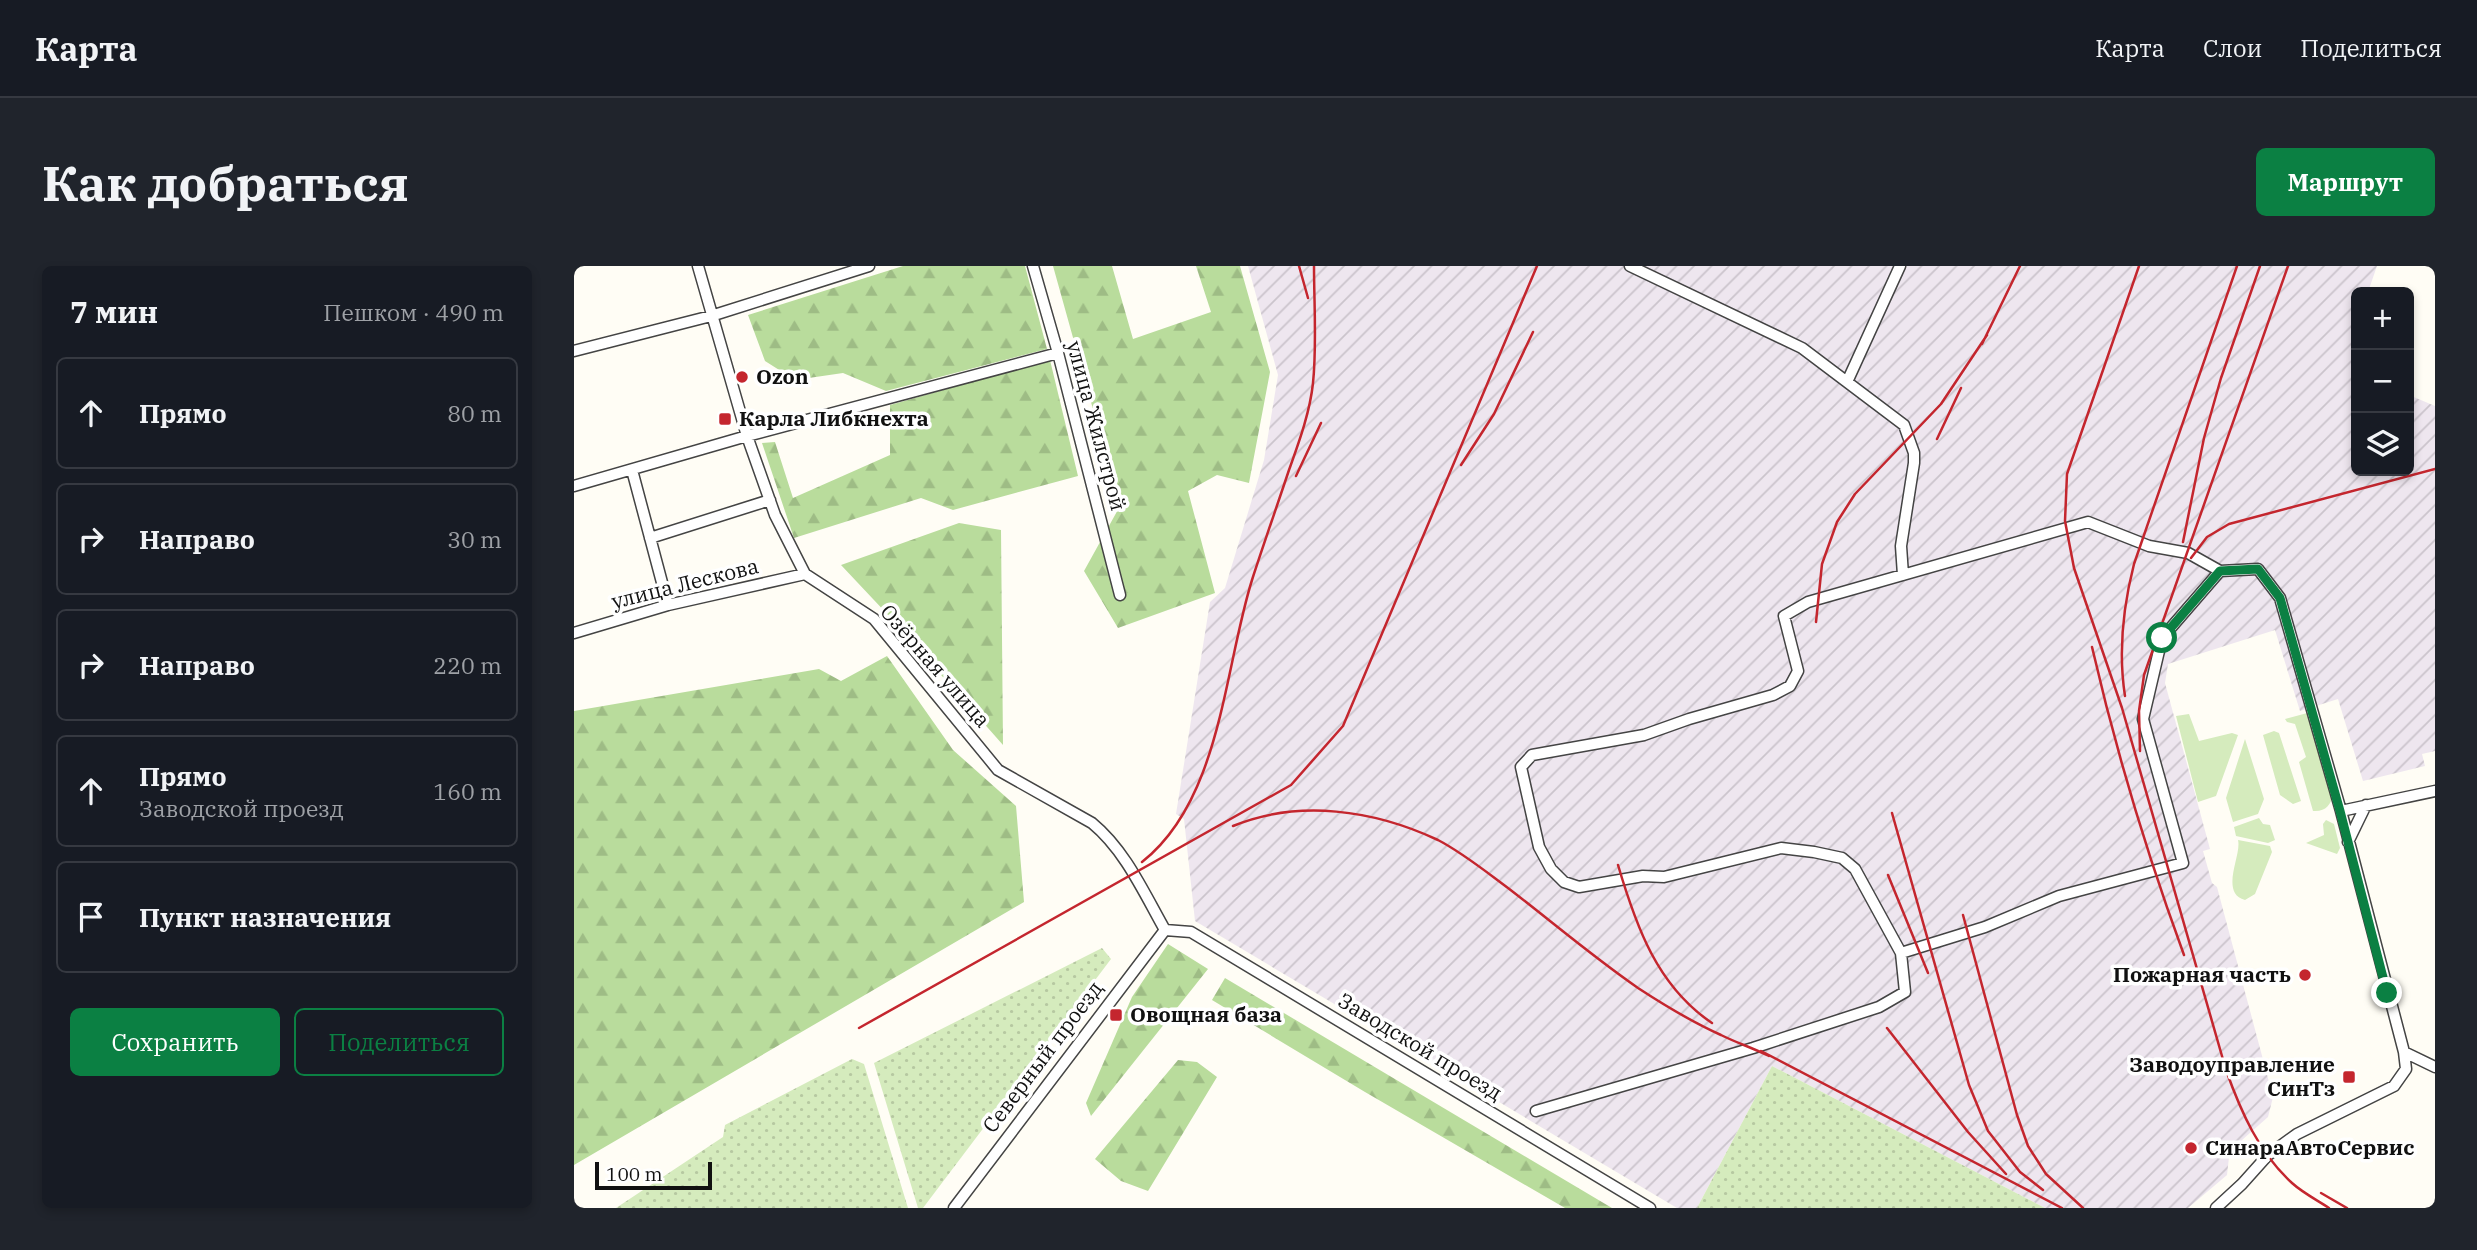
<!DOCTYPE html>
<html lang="ru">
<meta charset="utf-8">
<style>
:root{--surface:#171b24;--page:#20242c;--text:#f1f3f6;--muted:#9ea1a6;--line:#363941;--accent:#0b8043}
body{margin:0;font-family:"IBM Plex Serif",serif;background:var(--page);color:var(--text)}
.controls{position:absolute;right:21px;top:21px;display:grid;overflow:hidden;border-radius:10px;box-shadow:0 4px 10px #0003}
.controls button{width:63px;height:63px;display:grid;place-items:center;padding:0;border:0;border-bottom:2px solid var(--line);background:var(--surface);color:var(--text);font:35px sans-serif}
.scale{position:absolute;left:21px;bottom:18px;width:117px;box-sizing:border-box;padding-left:7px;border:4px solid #111;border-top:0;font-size:19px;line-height:24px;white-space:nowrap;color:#111;-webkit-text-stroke:5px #fff;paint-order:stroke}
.stop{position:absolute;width:21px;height:21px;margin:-16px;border:5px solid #0b8043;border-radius:50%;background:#fff}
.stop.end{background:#0b8043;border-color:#fff;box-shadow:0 2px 7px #0008}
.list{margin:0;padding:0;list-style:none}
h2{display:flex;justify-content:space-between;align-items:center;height:91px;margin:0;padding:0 28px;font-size:30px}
h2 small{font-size:23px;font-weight:400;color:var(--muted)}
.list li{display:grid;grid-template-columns:46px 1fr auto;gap:21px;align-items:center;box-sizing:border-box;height:112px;margin:0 14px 14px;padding:0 14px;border:2px solid var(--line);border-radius:10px}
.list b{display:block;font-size:26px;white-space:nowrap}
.list p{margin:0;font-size:23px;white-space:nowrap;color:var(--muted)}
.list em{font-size:23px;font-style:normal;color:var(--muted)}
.actions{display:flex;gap:14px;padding:21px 28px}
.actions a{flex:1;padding:16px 0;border:2px solid var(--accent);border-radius:10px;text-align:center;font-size:24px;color:var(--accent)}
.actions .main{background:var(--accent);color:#fff}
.icon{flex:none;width:38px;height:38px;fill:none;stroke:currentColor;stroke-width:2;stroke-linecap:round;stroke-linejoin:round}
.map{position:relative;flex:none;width:1861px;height:942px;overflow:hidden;border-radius:10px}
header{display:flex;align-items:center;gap:42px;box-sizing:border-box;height:98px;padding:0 35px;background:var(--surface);border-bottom:2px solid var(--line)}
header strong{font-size:33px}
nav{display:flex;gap:38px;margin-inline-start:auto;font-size:24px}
.intro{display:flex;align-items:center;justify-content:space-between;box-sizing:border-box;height:168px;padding:0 42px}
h1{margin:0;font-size:49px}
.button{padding:18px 32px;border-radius:10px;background:var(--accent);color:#fff;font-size:24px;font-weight:700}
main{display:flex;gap:42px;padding:0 42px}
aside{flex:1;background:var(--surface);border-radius:10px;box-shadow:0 4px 10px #0003}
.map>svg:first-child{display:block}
.industrial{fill:url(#industrial-furrows)}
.grass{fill:#d5ebbd}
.forest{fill:url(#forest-firs)}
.garden{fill:url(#garden-dots)}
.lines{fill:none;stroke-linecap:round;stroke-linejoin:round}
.minor-casing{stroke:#444;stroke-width:13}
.minor{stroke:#fff;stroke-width:10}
.rail{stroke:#c4262e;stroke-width:2.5}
.route{stroke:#0b8043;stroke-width:9}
.poi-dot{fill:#c4262e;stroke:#fff;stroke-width:2.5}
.labels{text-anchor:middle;stroke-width:7;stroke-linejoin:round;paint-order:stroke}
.poi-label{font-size:21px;font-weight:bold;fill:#111;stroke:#fff;text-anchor:start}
.street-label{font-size:21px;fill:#111;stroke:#fff}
</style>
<header>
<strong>Карта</strong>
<nav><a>Карта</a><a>Слои</a><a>Поделиться</a></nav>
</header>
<div class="intro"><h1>Как добраться</h1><a class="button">Маршрут</a></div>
<main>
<aside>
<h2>7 мин<small>Пешком · 490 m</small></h2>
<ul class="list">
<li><svg class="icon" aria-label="ahead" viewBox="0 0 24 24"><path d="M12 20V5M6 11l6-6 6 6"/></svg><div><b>Прямо</b></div><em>80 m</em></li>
<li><svg class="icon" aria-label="right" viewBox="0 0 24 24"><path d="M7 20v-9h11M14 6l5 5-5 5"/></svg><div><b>Направо</b></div><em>30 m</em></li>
<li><svg class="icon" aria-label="right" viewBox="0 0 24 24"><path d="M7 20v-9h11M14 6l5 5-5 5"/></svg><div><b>Направо</b></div><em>220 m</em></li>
<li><svg class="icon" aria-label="ahead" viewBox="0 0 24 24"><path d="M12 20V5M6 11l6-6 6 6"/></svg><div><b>Прямо</b><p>Заводской проезд</p></div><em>160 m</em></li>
<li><svg class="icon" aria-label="arrive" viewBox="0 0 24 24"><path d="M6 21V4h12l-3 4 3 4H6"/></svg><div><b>Пункт назначения</b></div></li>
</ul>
<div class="actions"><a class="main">Сохранить</a><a>Поделиться</a></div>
</aside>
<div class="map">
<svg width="1861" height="942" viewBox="0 0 1861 942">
<defs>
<pattern id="industrial-furrows" width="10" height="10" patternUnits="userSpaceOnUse" patternTransform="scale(1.75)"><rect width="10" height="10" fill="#eee6ef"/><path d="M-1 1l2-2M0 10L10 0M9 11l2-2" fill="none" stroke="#cbc4cc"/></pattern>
<pattern id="forest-firs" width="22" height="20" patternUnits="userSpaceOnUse" patternTransform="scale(1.75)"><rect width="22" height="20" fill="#b9dc9c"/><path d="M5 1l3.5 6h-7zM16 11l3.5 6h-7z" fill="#9ebc85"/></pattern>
<pattern id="garden-dots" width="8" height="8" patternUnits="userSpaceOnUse" patternTransform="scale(1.75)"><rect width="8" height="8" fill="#d5ebbd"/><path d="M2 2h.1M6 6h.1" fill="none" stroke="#b6c8a1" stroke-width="1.8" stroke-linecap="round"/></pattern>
</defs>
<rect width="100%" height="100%" fill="#fffdf5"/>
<path class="industrial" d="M674 0H1803L1794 26H1782V205H1835V129L1861 140V485L1848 488 1851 500 1789 515 1764 433 1726 445 1701 364 1594 398 1591 417 1636 583 1629 585 1638 617 1643 621 1699 831 1694 851 1668 874 1671 882 1655 891 1653 909 1614 942H1471L1198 800 1123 942H1103L621 655 610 553 602 548 636 336 651 322 690 194 704 109Z"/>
<path class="grass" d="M1737 446 1760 528C1756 539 1752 546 1739 545L1725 496 1732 491 1721 458 1713 456 1711 453Z
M1615 448 1625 475 1658 467 1664 469 1642 530 1624 536 1602 450Z
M1700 465 1705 467 1727 535 1719 538 1706 529 1689 469Z
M1671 473 1690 533 1684 548 1659 556 1652 532Z
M1685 552 1689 558 1696 559 1701 574 1694 577 1662 570 1660 561Z
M1752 554 1760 558 1766 582 1763 588 1732 577 1750 569 1749 558Z
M1664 574 1696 580 1698 586 1681 628 1671 634C1645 627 1668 589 1664 574Z"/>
<path class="forest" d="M329 0H451L473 83 312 125 269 107 221 114 191 95 174 49Z
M479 0H538L559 73 637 46 622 0H666L696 106 675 217 643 209 614 225 641 327 544 362 510 305 546 240Z
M476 94 504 210 379 244 347 232 220 272 188 177 201 176 219 232 316 189V139Z
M385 257 427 264 429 479 315 350 267 299Z
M313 390 379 484 442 540 450 636 0 899V445L245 403 267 415Z
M594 678 634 703 517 850 512 837 558 731Z
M651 712 1038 942H991L791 826 638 734Z
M604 794 623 796 643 811 574 925 547 915 521 893Z"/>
<path class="garden" d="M528 682 537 693 349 942H344L300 797Z
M278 793 290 798 334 942H42L149 871 151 859Z
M1198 800 1471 942H1123Z"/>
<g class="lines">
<g class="minor-casing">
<path id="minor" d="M124 0 173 170 201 249 231 308 300 353 424 504 518 557C551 584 570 627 591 664
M459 0 484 87 546 329
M1056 0 1228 82 1330 159 1340 187V197L1327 280 1329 309
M0 85 137 50 295 0
M1273 116 1326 0
M58 204 94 339
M0 220 173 170 484 87
M76 272 196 234
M0 367 94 339 231 308
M1767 545 1861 525
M1774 576 1792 539
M591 664 617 666 1076 942
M1327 687 1411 661 1485 630 1609 597 1569 453 1588 372 1646 305
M1830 786 1861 801
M962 845 1179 782 1305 741 1331 726 1327 687 1281 603 1268 592 1240 586 1207 582 1090 611 1069 610 1005 621 990 616 977 603 965 581 947 501 958 489 1070 469 1115 453 1199 429 1216 420 1224 405 1210 350 1234 336 1514 256 1575 280 1614 287 1646 305 1684 303 1706 332 1767 545 1830 786 1832 803 1820 820 1723 868 1694 889 1668 918 1642 942
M380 942 591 664"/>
</g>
<use href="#minor" class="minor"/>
<path class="rail" d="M725 0 734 32
M1565 0 1493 208 1491 255 1500 302 1548 442 1652 804C1667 846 1685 887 1718 917 1729 927 1743 934 1755 942
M1408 78 1446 0
M1363 173 1387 122
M887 199 920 148 959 66
M722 210 747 157
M1609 276 1630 172 1647 112 1686 0
M1617 292 1633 271 1655 258 1861 203
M1242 356 1248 298 1263 256 1281 228 1367 138 1413 69
M1518 381C1542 485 1573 588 1610 689
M1551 430C1544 385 1549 341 1560 298L1663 0
M1566 485 1565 445 1570 409 1714 0
M1318 547 1395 819 1414 865 1446 906 1469 924
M659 560C725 533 800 544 864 574 889 587 911 605 934 622 977 655 1019 691 1064 722 1090 739 1118 756 1147 769 1163 777 1179 782 1195 790
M568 596C647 534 650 403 678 314 690 277 703 240 715 204 725 176 736 146 739 117 743 79 740 38 740 0
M1044 599C1062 660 1083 720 1138 757
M1314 609 1354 707
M1389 649 1443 849 1454 880 1472 908 1509 942
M285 762 717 519 769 460 963 0
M1313 762 1394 866 1432 908
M1187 785 1488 942
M1747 927 1773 942"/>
</g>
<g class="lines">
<path class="route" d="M1588 372 1646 305 1684 303 1706 332 1766 545 1813 727"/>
</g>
<g class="poi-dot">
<circle cx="168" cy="111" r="7"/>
<rect x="144" y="146" width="14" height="14" rx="3.5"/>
<circle cx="1731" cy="709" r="7"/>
<rect x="535" y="742" width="14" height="14" rx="3.5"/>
<rect x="1768" y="804" width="14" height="14" rx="3.5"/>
<circle cx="1617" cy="882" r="7"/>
</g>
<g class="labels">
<g class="poi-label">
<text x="182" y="118">Ozon</text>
<text x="165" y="160">Карла Либкнехта</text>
<text x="1717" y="716" text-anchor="end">Пожарная часть</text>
<text x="556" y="756">Овощная база</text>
<text x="1761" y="806" text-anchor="end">Заводоуправление<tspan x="1761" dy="24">СинТз</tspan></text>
<text x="1631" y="889">СинараАвтоСервис</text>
</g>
<g class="street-label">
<text transform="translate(522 160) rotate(75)" y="7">улица Жилстрой</text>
<text transform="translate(111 318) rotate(-14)" y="7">улица Лескова</text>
<text transform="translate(361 400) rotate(49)" y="7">Озёрная улица</text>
<text transform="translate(846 781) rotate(31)" y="7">Заводской проезд</text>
<text transform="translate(469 791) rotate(-53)" y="7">Северный проезд</text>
</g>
</g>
</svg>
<div class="controls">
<button>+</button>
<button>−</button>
<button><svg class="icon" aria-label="layers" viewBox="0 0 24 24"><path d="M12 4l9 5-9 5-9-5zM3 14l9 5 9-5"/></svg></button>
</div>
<div class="scale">100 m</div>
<div class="stop" style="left:1588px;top:372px"></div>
<div class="stop end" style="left:1813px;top:727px"></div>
</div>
</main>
